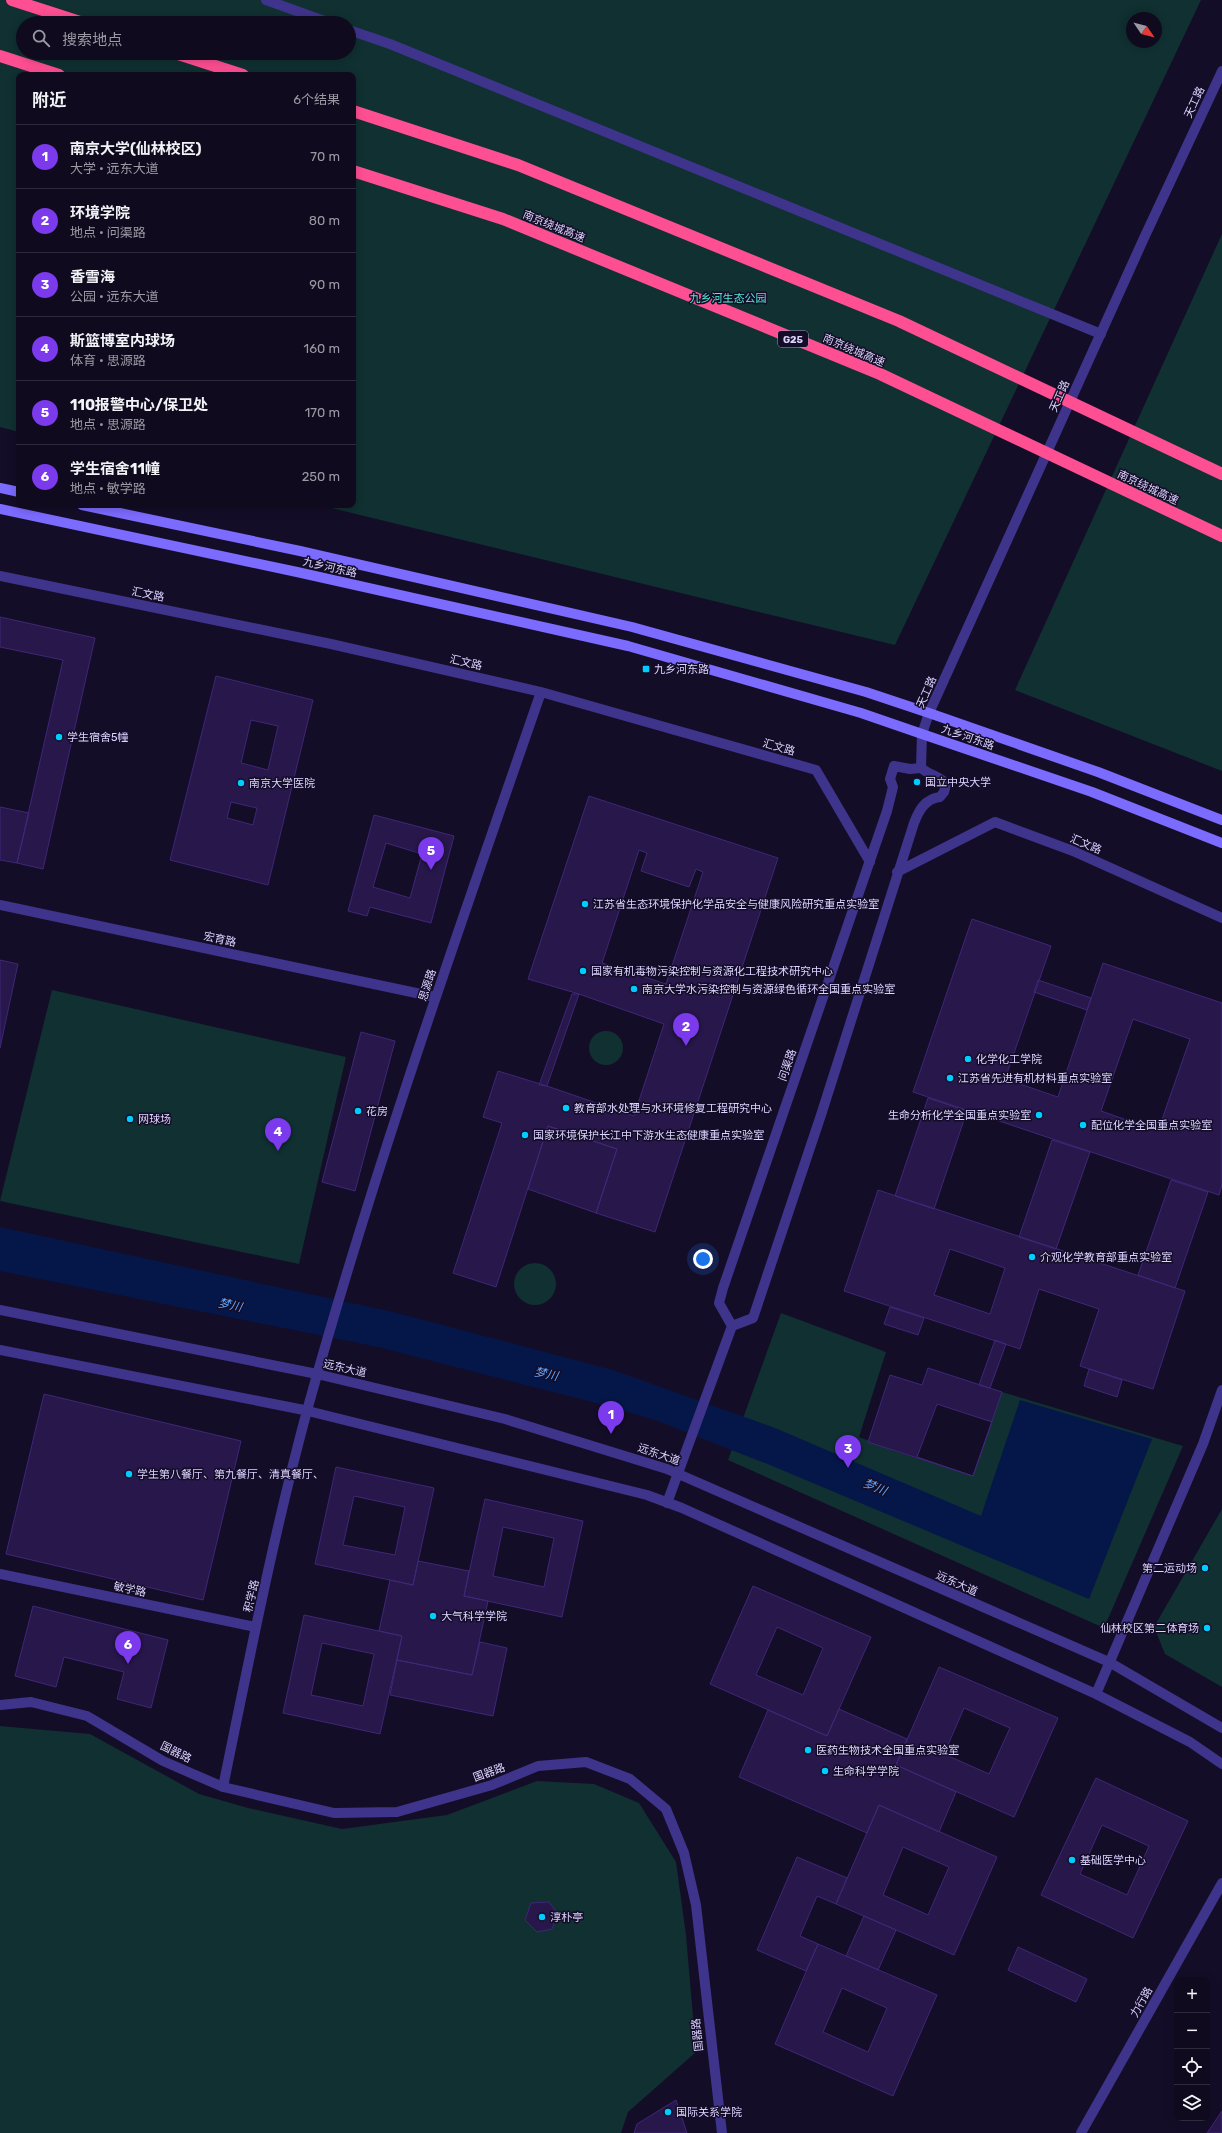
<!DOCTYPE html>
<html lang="zh">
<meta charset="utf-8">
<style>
:root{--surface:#0f0a1e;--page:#1d182b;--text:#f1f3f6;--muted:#9b9aa4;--line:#2f2b3c;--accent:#7c3aed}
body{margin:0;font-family:Rubik,"Noto Sans SC",sans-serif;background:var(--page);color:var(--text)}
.controls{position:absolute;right:12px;bottom:12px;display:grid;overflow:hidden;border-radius:8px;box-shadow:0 2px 10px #0003}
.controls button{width:36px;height:36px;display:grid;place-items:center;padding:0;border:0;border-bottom:1px solid var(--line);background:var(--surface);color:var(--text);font:20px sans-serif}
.compass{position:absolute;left:1126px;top:12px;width:36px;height:36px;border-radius:50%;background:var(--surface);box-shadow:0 2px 10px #0003;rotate:125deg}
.you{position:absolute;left:703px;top:1259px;width:14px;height:14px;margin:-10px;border:3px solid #fff;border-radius:50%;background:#1a73e8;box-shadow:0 0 0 6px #1a73e833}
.badge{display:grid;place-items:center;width:26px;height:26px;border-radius:50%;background:var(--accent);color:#fff;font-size:13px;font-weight:700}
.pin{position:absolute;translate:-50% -33px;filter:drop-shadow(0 1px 2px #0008)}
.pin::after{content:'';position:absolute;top:21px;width:14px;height:12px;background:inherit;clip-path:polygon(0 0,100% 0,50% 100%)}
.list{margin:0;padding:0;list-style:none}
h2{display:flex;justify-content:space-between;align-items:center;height:52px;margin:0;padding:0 16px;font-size:17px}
h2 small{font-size:13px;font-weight:400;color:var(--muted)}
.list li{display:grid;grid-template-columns:26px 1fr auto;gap:12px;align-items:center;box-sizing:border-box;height:64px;padding:0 16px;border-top:1px solid var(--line)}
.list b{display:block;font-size:15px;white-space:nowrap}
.list p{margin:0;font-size:13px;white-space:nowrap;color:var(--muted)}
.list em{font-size:13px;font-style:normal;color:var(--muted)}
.icon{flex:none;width:22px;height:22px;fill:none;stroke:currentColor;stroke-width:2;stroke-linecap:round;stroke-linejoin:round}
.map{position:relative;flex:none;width:1222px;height:2133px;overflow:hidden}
.search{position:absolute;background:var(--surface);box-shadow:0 2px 10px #0003;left:16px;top:16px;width:340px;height:44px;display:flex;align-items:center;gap:10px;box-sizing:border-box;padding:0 14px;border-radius:22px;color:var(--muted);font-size:15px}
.panel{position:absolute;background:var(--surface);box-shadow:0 2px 10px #0003;left:16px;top:72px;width:340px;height:436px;border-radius:8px}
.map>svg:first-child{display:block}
.green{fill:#103032;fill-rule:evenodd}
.water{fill:#051748}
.building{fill:#27174a;stroke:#3f2778;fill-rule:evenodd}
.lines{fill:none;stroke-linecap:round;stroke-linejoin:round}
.minor{stroke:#3f348b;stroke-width:10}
.tertiary{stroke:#3f348b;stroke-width:10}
.secondary{stroke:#7c6bff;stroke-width:10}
.motorway{stroke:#ff4f93;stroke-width:12}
.motorway-bridge{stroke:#ff4f93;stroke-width:12}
.poi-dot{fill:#00cdff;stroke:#140d28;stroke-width:1.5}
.labels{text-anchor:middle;stroke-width:3;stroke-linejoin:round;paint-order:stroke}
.shield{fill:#140d28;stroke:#a198be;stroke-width:1}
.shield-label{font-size:10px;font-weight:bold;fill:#ddd4ff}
.street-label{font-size:11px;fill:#ddd4ff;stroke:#140d28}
.park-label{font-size:11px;fill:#54ead3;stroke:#140d28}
.poi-label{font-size:11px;fill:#ddd4ff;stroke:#140d28;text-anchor:start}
.water-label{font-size:12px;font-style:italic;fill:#62a7ff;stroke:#140d28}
</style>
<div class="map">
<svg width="1222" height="2133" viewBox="0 0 1222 2133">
<rect width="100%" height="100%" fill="#140d28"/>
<path class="green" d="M0 0H1201L895 645 319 505H353V75H19V432L0 427ZM1132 18H1156V42H1132ZM23 23H349V53H23Z
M1222 234V771L1015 690Z
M52 990 346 1057 299 1264 0 1201Z
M589 1048a17 17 0 1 1 34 0a17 17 0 1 1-34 0Z
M514 1284a21 21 0 1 1 42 0a21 21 0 1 1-42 0Z
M781 1313 886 1352 859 1437 894 1451 973 1476 1002 1392 1183 1446 1104 1628 728 1460Z
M1222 1509V1687L1165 1654 1154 1627Z
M0 1726 90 1734 199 1794 248 1808 342 1829 447 1815 537 1781 594 1784 639 1803 676 1862 686 1935 696 2052 628 2112 621 2133H0Z"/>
<path class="water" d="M0 1227 393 1312 613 1370 775 1428 981 1516 1020 1400 1152 1439 1089 1599 770 1465 655 1420 596 1403 378 1347 0 1271Z"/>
<path class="building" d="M0 617 95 638 43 869 17 863 63 660 0 647Z
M216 676 313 700 268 885 170 860ZM251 720 278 726 268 770 241 763ZM231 802 257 808 253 825 227 818Z
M589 796 778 858 655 1232 596 1213 617 1149 548 1126 496 1287 453 1273 502 1123 483 1117 498 1071 547 1086 634 1116 664 1024 579 994 528 979ZM639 850 647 853 641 871 689 887 696 869 703 872 666 984 602 963Z
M0 807 29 813 17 863 0 860Z
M374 815 454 836 431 923 370 907 367 916 348 911ZM386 843 422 854 410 898 373 887Z
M972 919 1051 946 1005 1079 1058 1097 1103 963 1222 1003V1185L1219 1195 913 1092ZM1133 1019 1190 1039 1158 1131 1101 1111Z
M0 960 18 964 0 1048Z
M1038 980 1091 998 1087 1010 1034 992Z
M572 994H579L547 1086 539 1085Z
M361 1032 395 1041 355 1191 322 1182Z
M928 1098 967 1111 934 1209 895 1196Z
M548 1126 617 1149 596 1213 528 1189Z
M1052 1140 1090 1152 1056 1249 1019 1237Z
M1171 1180 1208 1192 1175 1288 1138 1275Z
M878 1190 1185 1291 1153 1389 1080 1366 1099 1309 1039 1289 1020 1349 844 1291ZM950 1249 1005 1268 990 1314 934 1295Z
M890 1307 924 1318 918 1335 884 1324Z
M995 1340 1006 1344 990 1388 979 1385Z
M928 1368 1002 1392 973 1476 868 1442 890 1375 922 1385Z
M1089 1369 1122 1380 1117 1397 1084 1386Z
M44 1394 241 1441 203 1600 6 1554Z
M937 1404 992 1422 973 1476 917 1457Z
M336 1467 434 1488 413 1585 315 1564ZM354 1496 405 1507 395 1555 343 1545Z
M485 1499 583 1521 562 1617 464 1596ZM503 1527 554 1538 544 1587 493 1576Z
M418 1561 469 1571 464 1596 488 1601 472 1675 397 1660 402 1636 379 1631 390 1580 413 1585Z
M753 1586 871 1637 827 1736 710 1684ZM777 1627 823 1648 803 1695 756 1675Z
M33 1606 168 1640 151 1708 117 1699 124 1672 64 1657 56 1687 15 1676Z
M304 1615 402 1636 380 1734 283 1713ZM322 1643 374 1654 363 1706 311 1695Z
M480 1642 507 1648 493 1716 390 1695 397 1660 472 1675Z
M939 1667 1058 1718 1014 1817 896 1765ZM964 1708 1010 1728 989 1774 944 1754Z
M839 1709 907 1739 896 1765 956 1792 939 1832 879 1805 867 1833 739 1777 768 1710 827 1736Z
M1096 1778 1188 1821 1133 1938 1041 1895ZM1102 1825 1149 1846 1127 1895 1080 1874Z
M879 1805 997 1857 954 1955 836 1904ZM903 1847 949 1867 928 1915 883 1895Z
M797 1857 847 1878 836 1904 817 1896 800 1936 818 1944 806 1971 757 1950Z
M549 1902 558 1914 552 1929 537 1932 525 1920 531 1903Z
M864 1916 896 1930 878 1970 846 1956Z
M818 1944 937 1995 893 2096 775 2044ZM842 1988 887 2008 868 2052 823 2032Z
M1018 1947 1087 1979 1076 2002 1008 1970Z
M676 2100 687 2133H634L637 2124Z
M1222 2111V2133H1207Z"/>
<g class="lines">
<path class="minor" d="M266 0 330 23
M349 30 390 44 1101 334
M0 576 331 644 541 692 816 770 870 862
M921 768 922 734
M897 872 995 822 1073 851 1222 918
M0 905 435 997
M0 1310 317 1374 505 1419 667 1469 1109 1662 1222 1728
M0 1350 304 1410 647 1495 682 1508 1096 1694 1190 1742 1222 1764
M667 1503 732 1326 719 1303 723 1288 887 811 893 787 890 779 894 766 910 769 921 768C929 775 940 776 946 784L944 792 940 797C925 799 919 810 914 823L821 1115 753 1318 732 1326
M0 1574 256 1627
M1096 1694 1203 1444 1222 1390
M0 1705 31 1702 87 1716 163 1761 223 1787 334 1813 397 1812 492 1785 538 1766 586 1762 630 1779 666 1809 684 1853 696 1905 722 2133
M223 1787C249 1660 274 1532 308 1407 375 1165 459 929 541 692
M1081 2133 1222 1883"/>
<path class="tertiary" d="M922 734 929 713 1144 238 1222 71"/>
<path class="secondary" d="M0 488 19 492
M82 505 300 551 632 627 866 692 929 713 1098 772 1222 820
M0 509 297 572 628 646 861 713 922 734 1092 792 1222 843"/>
<path class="motorway" d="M12 0 83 23
M175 53 243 75
M0 56 59 75"/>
<path class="motorway-bridge" d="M353 111 518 165 899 321 1222 474
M353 171 503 219 880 374 1222 536"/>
</g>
<g class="poi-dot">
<rect x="642" y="665" width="8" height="8" rx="2"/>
<circle cx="59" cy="737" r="4"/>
<circle cx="917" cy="782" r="4"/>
<circle cx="241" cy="783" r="4"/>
<circle cx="585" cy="904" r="4"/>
<circle cx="583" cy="971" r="4"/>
<circle cx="634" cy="989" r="4"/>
<circle cx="968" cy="1059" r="4"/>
<circle cx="950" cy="1078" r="4"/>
<circle cx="566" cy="1108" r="4"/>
<circle cx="358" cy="1111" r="4"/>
<circle cx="1039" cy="1115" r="4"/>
<circle cx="130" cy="1119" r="4"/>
<circle cx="1083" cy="1125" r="4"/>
<circle cx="525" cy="1135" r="4"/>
<circle cx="1032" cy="1257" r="4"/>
<circle cx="129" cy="1474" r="4"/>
<circle cx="1205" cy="1568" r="4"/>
<circle cx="433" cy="1616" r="4"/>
<circle cx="1207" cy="1628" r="4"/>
<circle cx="808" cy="1750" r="4"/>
<circle cx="825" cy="1771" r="4"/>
<circle cx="1072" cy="1860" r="4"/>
<circle cx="542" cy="1917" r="4"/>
<circle cx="668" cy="2112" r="4"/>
</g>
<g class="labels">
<rect class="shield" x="778" y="331" width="30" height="16" rx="3"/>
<g class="shield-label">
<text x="793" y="343">G25</text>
</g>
<g class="street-label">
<text transform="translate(1194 102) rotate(-65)" y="4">天工路</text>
<text transform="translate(554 226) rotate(22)" y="4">南京绕城高速</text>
<text transform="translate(854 350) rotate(23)" y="4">南京绕城高速</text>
<text transform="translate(1059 396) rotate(-66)" y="4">天工路</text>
<text transform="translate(1148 487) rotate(25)" y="4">南京绕城高速</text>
<text transform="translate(330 567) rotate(13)" y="4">九乡河东路</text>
<text transform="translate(148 594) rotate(11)" y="4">汇文路</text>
<text transform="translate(466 662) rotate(13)" y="4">汇文路</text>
<text transform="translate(926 692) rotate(-66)" y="4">天工路</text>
<text transform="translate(968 737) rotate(19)" y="4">九乡河东路</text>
<text transform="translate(779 747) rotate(16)" y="4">汇文路</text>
<text transform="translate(1086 844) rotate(23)" y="4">汇文路</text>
<text transform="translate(220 939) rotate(12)" y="4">宏育路</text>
<text transform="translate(427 985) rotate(-72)" y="4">思源路</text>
<text transform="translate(787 1065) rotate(-71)" y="4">问渠路</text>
<text transform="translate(345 1368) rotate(13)" y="4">远东大道</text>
<text transform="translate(659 1454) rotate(19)" y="4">远东大道</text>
<text transform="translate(957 1583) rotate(24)" y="4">远东大道</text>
<text transform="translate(130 1589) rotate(12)" y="4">敏学路</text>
<text transform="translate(251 1596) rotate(-77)" y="4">积学路</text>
<text transform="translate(176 1752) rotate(26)" y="4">国器路</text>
<text transform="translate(489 1772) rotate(-20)" y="4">国器路</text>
<text transform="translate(1141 2002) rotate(-61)" y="4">力行路</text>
<text transform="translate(697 2035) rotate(-96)" y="4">国器路</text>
</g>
<g class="park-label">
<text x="728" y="302">九乡河生态公园</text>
</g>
<g class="poi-label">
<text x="654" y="673">九乡河东路</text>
<text x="67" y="741">学生宿舍5幢</text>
<text x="925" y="786">国立中央大学</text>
<text x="249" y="787">南京大学医院</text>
<text x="593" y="908">江苏省生态环境保护化学品安全与健康风险研究重点实验室</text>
<text x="591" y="975">国家有机毒物污染控制与资源化工程技术研究中心</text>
<text x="642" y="993">南京大学水污染控制与资源绿色循环全国重点实验室</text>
<text x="976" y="1063">化学化工学院</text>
<text x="958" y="1082">江苏省先进有机材料重点实验室</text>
<text x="574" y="1112">教育部水处理与水环境修复工程研究中心</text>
<text x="366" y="1115">花房</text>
<text x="1031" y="1119" text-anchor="end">生命分析化学全国重点实验室</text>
<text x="138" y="1123">网球场</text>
<text x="1091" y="1129">配位化学全国重点实验室</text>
<text x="533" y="1139">国家环境保护长江中下游水生态健康重点实验室</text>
<text x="1040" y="1261">介观化学教育部重点实验室</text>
<text x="137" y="1478">学生第八餐厅、第九餐厅、清真餐厅、</text>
<text x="1197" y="1572" text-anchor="end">第二运动场</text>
<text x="441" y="1620">大气科学学院</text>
<text x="1199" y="1632" text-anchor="end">仙林校区第二体育场</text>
<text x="816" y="1754">医药生物技术全国重点实验室</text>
<text x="833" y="1775">生命科学学院</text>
<text x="1080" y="1864">基础医学中心</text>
<text x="550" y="1921">淳朴亭</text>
<text x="676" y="2116">国际关系学院</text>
</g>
<g class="water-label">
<text transform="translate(230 1305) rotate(12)" y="4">梦川</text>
<text transform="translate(546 1374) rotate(12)" y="4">梦川</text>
<text transform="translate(875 1487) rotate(22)" y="4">梦川</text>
</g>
</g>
</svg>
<div class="controls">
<button>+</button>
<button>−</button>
<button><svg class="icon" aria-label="locate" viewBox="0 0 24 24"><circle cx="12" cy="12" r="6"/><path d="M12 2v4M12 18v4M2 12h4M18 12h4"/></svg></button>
<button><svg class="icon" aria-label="layers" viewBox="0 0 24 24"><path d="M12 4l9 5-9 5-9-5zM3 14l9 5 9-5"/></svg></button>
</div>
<svg class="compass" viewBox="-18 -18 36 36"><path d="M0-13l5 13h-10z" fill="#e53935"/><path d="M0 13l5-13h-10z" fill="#9b9aa4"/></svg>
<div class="you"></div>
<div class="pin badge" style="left:611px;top:1434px">1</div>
<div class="pin badge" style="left:686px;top:1046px">2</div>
<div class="pin badge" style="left:848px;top:1468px">3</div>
<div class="pin badge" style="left:278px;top:1151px">4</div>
<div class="pin badge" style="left:431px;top:870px">5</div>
<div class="pin badge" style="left:128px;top:1664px">6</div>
<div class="search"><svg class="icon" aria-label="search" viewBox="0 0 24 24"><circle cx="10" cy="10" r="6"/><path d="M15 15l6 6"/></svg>搜索地点</div>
<section class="panel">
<h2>附近<small>6个结果</small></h2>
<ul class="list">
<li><span class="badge">1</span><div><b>南京大学(仙林校区)</b><p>大学 · 远东大道</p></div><em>70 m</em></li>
<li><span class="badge">2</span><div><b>环境学院</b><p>地点 · 问渠路</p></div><em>80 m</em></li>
<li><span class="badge">3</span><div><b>香雪海</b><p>公园 · 远东大道</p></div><em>90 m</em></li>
<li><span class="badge">4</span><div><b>斯篮博室内球场</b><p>体育 · 思源路</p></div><em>160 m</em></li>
<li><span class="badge">5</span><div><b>110报警中心/保卫处</b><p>地点 · 思源路</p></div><em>170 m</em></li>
<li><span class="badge">6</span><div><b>学生宿舍11幢</b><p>地点 · 敏学路</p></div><em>250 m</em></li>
</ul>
</section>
</div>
